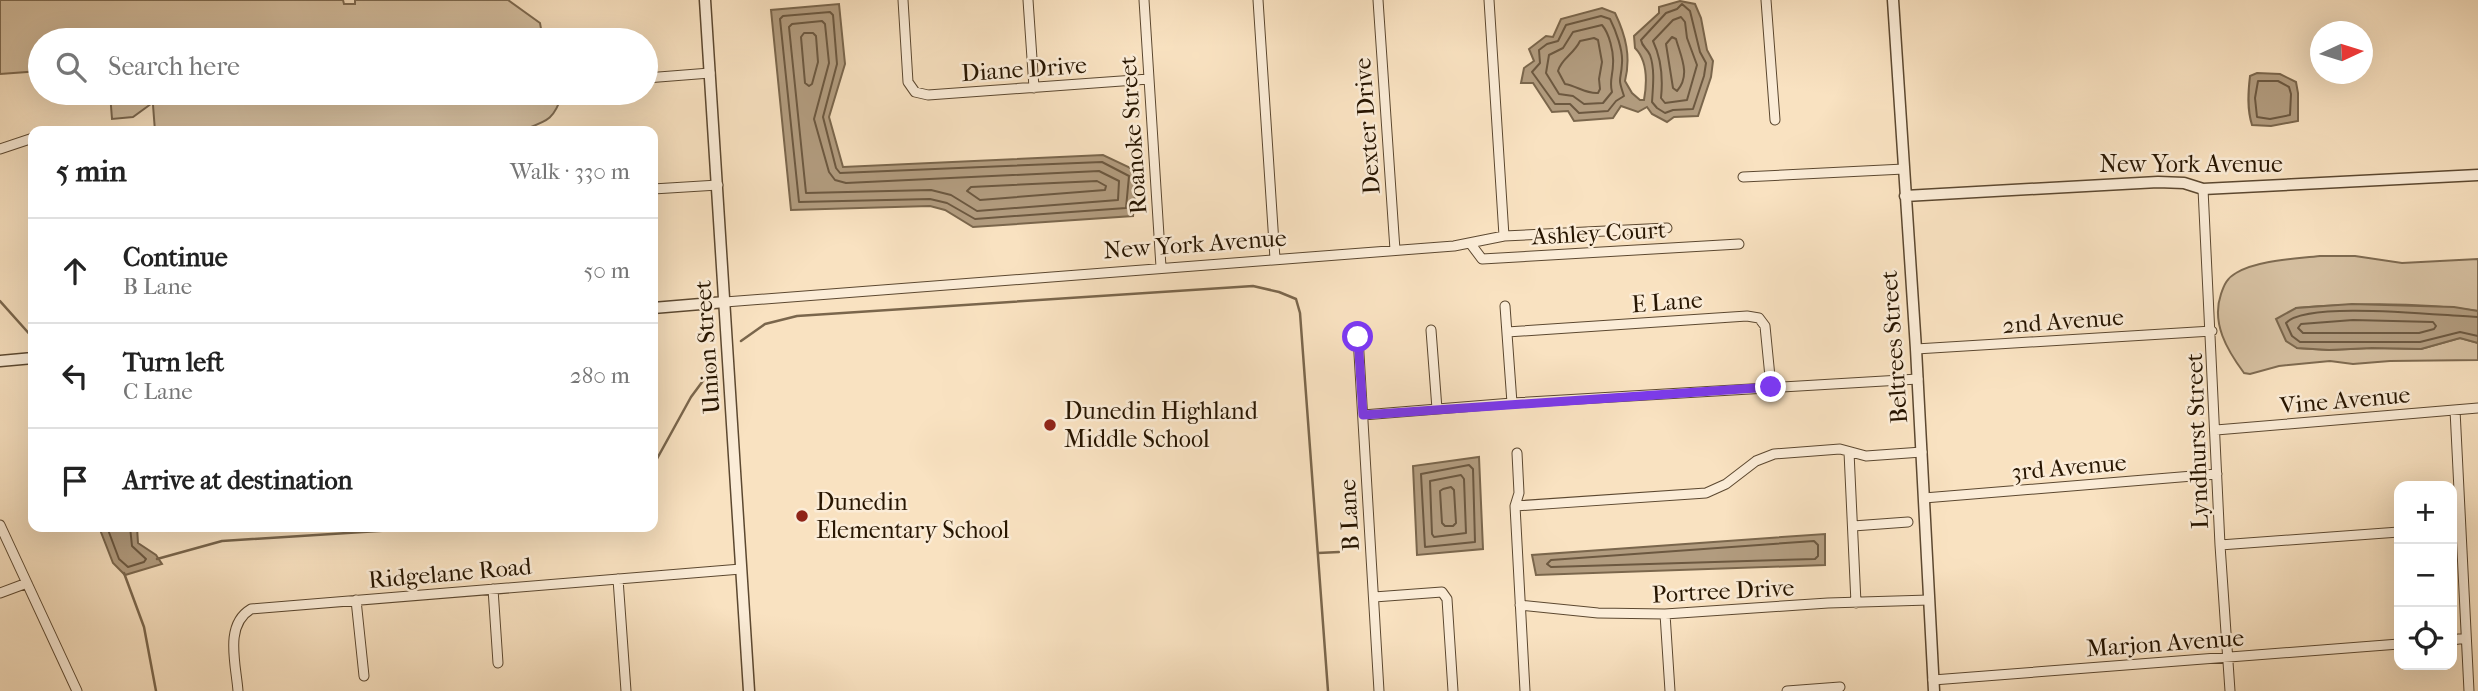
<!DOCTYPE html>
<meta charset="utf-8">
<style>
:root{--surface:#fff;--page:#f2f2f2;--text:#222;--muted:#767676;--line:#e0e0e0}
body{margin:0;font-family:"IM FELL French Canon",serif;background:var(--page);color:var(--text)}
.controls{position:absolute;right:21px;bottom:21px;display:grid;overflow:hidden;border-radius:14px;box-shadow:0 7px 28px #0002}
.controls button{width:63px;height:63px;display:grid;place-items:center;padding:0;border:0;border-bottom:2px solid var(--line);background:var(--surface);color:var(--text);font:35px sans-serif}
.compass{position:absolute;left:2310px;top:21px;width:63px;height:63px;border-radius:50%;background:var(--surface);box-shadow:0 7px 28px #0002;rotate:86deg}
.stop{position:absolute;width:21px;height:21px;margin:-16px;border:5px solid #7c3aed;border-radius:50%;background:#fff}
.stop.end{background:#7c3aed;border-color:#fff;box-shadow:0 2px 7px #0008}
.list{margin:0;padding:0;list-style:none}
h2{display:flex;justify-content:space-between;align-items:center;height:91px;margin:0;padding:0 28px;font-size:30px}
h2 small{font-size:23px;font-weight:400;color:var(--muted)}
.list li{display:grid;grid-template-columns:46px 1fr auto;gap:21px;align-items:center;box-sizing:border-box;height:105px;padding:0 28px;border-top:2px solid var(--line)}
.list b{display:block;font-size:26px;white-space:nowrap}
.list p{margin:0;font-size:23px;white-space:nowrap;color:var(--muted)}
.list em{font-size:23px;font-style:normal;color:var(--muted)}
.icon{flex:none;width:38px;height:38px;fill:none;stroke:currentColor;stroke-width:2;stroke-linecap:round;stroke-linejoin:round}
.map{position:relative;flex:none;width:2478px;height:691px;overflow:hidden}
.search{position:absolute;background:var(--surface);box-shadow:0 7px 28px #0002;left:28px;top:28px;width:630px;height:77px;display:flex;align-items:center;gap:18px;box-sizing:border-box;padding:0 24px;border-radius:38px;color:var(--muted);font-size:26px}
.panel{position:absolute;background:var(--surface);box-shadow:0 7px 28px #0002;left:28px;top:126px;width:630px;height:406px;border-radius:14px}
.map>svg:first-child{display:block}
.green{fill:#d5bfa0;stroke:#7e6a50;stroke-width:2}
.water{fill:#b29c7f;stroke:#7a664c;stroke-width:2}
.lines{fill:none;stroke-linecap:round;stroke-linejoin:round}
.shore{stroke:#6c5840;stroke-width:2}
.stream{stroke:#7a664c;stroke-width:2.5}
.minor-casing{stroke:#5c4830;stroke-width:11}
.tertiary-casing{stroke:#5c4830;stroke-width:13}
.minor{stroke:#fbecd7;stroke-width:9}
.tertiary{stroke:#fbecd7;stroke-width:10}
.route{stroke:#7c3aed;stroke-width:9}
.poi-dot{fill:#8f2418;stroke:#fbecd7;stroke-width:2.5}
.labels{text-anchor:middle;stroke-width:5;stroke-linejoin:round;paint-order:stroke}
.street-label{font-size:24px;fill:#271500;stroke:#fbecd7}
.poi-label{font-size:24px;fill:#271500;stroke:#fbecd7;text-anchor:start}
</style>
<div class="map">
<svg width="2478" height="691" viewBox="0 0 2478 691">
<rect width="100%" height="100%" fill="#f9e2c1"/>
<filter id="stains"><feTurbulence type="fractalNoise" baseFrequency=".00286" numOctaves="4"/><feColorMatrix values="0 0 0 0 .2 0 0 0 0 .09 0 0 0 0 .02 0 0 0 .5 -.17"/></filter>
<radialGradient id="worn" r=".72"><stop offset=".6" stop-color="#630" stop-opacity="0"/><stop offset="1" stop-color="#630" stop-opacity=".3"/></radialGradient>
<path class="green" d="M0 0H343L344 4H355V0H508L540 23 543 40H40V71L0 74Z
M110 93H561L562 95C553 122 546 121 520 131H155L153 105 155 101 133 117 112 119Z
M2320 256H2355L2402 263 2478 259V311C2418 302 2357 303 2296 308L2297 348 2329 350 2372 348 2421 349 2460 338 2478 343V360L2390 361 2353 364 2330 361 2279 366 2250 374 2244 373C2227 350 2211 323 2221 294 2224 285 2227 278 2236 273 2257 260 2295 259 2320 256Z"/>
<path class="water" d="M1680 1 1695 4 1701 18 1707 50 1713 61 1711 77 1698 116 1674 117 1667 122 1652 114 1647 107 1638 112 1621 106 1613 118 1574 121 1568 111 1552 112 1533 83H1521L1524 68 1534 61 1529 49 1546 36 1553 37 1561 19 1602 8 1615 13C1626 36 1631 57 1625 81L1632 93 1640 100H1644C1647 83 1648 61 1635 48L1634 36 1659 13V7Z
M839 4 845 64 829 117 843 167 1103 155 1137 171 1133 216 973 227 945 210 930 206 791 210 771 10Z
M2257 73 2280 74 2296 82 2298 93V121L2271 126 2252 125C2247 109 2248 93 2250 76Z
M2352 304 2454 307 2478 311V343L2460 338 2421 349 2372 348 2329 350 2297 348 2286 341 2276 319 2296 308Z
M1479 457 1483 549 1417 555 1413 466Z
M99 527H137L138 543 156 555 162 564 125 575 113 563Z
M1825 534V565L1536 575 1532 555Z"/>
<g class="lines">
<path class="shore" d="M1682 4 1690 11 1700 52 1706 63 1704 76 1693 109 1673 110 1665 113 1657 108 1652 102C1653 87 1655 69 1650 55 1647 48 1642 47 1641 40L1666 13 1677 9Z
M830 12 833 15 837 64 823 117 836 168 840 173 1102 162 1129 176 1126 208 975 219 947 203 930 199 799 202 780 19 783 16Z
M1601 16 1610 19C1616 31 1623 50 1622 63 1621 83 1617 75 1624 96L1616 101 1608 111 1579 113 1570 104H1555L1532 72 1540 63 1539 50 1547 44 1558 41 1566 25Z
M1681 17 1685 22 1687 38 1697 65 1687 100 1665 103 1661 98C1663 79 1661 58 1653 41L1673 20Z
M822 21 825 24 829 63 814 119 829 172 835 180 846 183 1099 171 1119 181 1118 200 977 211 951 195 931 190 806 193 789 27 792 24Z
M1602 25C1609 33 1614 52 1613 64 1613 75 1609 81 1612 92L1603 103 1584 104 1573 96 1559 94 1546 73 1549 55 1563 48 1573 32Z
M804 33H813L816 36 818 62 812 84 809 86 805 83 801 37Z
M1672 37 1676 39C1681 57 1691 75 1677 91L1673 88 1666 44Z
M1594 38 1598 40 1602 62 1599 79 1600 89 1598 93C1586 94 1577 86 1565 84L1558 71C1561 59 1574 54 1580 41Z
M2258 81H2278L2289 87 2291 94 2290 115 2270 119 2257 117 2255 98Z
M1097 181 1106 186 1105 190 980 200 967 191 971 187Z
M2478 317C2444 316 2306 300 2286 323L2292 336 2300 342H2420L2460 332 2478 336
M2353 320 2433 322 2436 326 2434 329 2419 333H2303L2298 328 2301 324Z
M1469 465 1473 469 1475 542 1425 547 1421 474Z
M1461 475 1464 479 1466 533 1434 537 1432 534 1430 481Z
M1451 487 1454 490 1456 523 1453 526H1445L1442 523 1440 491 1443 489Z
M107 527 119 559 128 567 144 562 146 559 132 546 130 527
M1814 541 1818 545V556L1815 559 1551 567 1547 564 1551 560Z"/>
<path class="stream" d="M0 301 33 338
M741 341 765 324 797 316 1253 286 1279 292 1296 299 1300 313 1328 691
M653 466 691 397 714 366
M1318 553 1339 552
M157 559 222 541 441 527
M124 573 144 627 156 691"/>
<g class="minor-casing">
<path id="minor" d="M903 0 908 82 915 92 928 95 1149 79
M1028 0 1034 88
M1144 0 1161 267
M1258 0 1275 259
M1378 0 1395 250
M1489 0 1504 236
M1766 0 1775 120
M646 78 710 73
M0 149 33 138
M1743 177 1904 169
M653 189 718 185
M2203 189 2220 545 2230 691
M1470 243 1482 259 1739 244
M725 302 1454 246 1504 236 1667 228
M1505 306 1512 403
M1431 330 1437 409
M1507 332 1747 316 1759 318 1765 326 1771 387
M1358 337 1379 691
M1916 349 2212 331
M2455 410 2469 691
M1363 415 1512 403 1918 379
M2216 430 2478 408
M1849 452 1856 603
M1517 453 1519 493 1515 506 1525 691
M1924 498 2217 474
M1515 506 1706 493 1726 484 1756 461 1774 454 1840 449 1866 456 1922 452
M0 525 77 691
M1853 526 1908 522
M2220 545 2399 532
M618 579 626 691
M493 589 498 663
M0 593 27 583
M1374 597 1442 592 1447 599 1453 691
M356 600 364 676
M1520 605 1598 613 1665 614 1828 603 1929 600
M1665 614 1670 691
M2452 640 2466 638
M1933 680 2399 644
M238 691C236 664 224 625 251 609L741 569
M1787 691 1840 687"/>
</g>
<g class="tertiary-casing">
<path id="tertiary" d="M705 0 749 691
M1893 0 1916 349 1934 691
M1905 196 2158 182 2184 183 2203 189 2478 175
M653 308 725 302
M0 361 33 358"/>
</g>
<use href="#minor" class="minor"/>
<use href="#tertiary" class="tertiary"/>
</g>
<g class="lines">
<path class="route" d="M1358 337 1363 415 1771 387"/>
</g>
<g class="poi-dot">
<circle cx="1050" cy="425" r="7"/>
<circle cx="802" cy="516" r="7"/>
</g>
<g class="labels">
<g class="street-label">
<text transform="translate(1024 69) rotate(-4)" y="8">Diane Drive</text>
<text transform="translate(1367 126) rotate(-94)" y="8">Dexter Drive</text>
<text transform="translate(1133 135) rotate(-94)" y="8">Roanoke Street</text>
<text x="2191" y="172">New York Avenue</text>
<text transform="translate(1599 233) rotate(-3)" y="8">Ashley Court</text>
<text transform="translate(1195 244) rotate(-4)" y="8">New York Avenue</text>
<text transform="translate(1667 302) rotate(-4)" y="8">E Lane</text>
<text transform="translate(2063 321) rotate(-4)" y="8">2nd Avenue</text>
<text transform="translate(707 347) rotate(-94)" y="8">Union Street</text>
<text transform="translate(1894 347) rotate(-94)" y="8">Beltrees Street</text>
<text transform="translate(2345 400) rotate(-5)" y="8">Vine Avenue</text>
<text transform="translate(2197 441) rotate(-92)" y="8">Lyndhurst Street</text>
<text transform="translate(2069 467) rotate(-5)" y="8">3rd Avenue</text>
<text transform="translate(1349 515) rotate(-93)" y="8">B Lane</text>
<text transform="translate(450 573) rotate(-5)" y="8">Ridgelane Road</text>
<text transform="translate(1723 591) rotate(-3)" y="8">Portree Drive</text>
<text transform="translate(2165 643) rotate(-4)" y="8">Marjon Avenue</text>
</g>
<g class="poi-label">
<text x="1064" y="419">Dunedin Highland<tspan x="1064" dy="28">Middle School</tspan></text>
<text x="816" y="510">Dunedin<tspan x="816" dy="28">Elementary School</tspan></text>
</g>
</g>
<rect width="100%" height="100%" filter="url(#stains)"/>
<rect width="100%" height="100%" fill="url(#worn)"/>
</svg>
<div class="controls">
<button>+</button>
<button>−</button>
<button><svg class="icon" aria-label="locate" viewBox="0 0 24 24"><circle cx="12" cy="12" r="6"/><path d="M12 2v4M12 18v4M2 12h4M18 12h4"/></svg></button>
</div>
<svg class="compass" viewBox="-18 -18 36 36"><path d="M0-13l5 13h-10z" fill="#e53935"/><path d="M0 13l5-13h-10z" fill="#767676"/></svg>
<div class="stop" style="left:1358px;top:337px"></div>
<div class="stop end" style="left:1771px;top:387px"></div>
<div class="search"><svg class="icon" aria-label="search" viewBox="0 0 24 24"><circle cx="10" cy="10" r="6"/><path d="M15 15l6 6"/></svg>Search here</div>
<section class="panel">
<h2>5 min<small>Walk · 330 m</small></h2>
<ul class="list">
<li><svg class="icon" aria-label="ahead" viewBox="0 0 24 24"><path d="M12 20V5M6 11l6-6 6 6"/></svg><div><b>Continue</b><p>B Lane</p></div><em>50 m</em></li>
<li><svg class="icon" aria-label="left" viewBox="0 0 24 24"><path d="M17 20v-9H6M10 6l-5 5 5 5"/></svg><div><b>Turn left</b><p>C Lane</p></div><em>280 m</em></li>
<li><svg class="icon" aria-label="arrive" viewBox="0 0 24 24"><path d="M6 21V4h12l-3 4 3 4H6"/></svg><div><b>Arrive at destination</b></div></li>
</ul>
</section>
</div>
